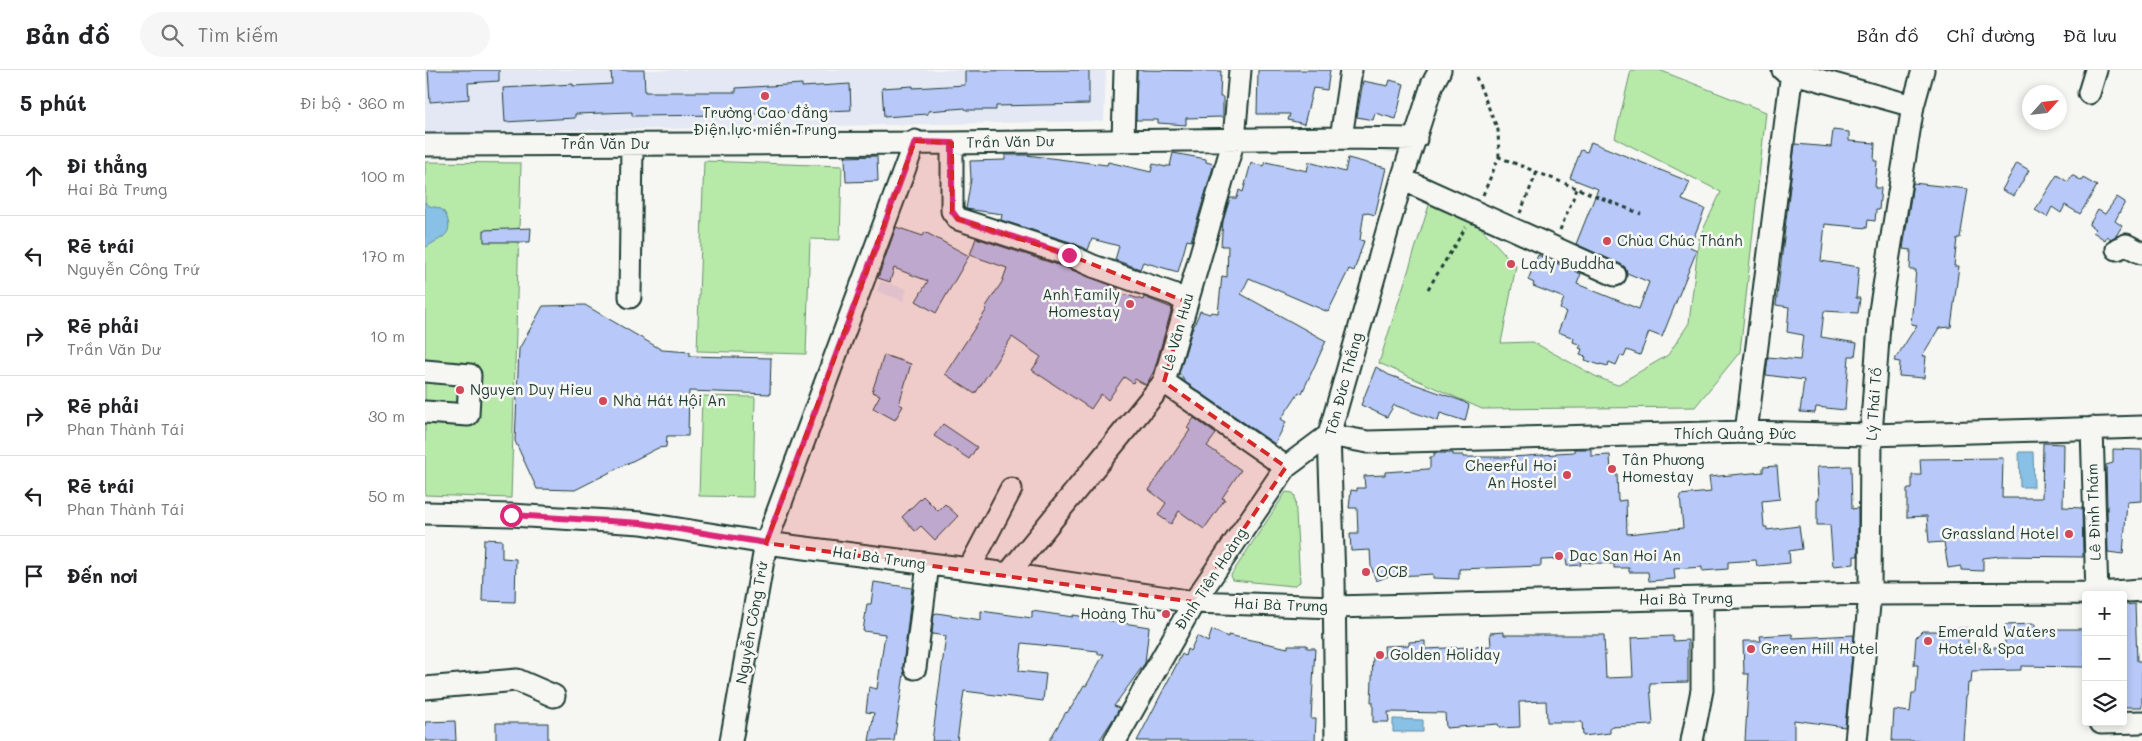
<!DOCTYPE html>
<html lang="vi">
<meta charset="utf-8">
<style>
:root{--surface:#fff;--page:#f6f6f6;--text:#202124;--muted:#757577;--line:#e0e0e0}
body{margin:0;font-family:Mali,sans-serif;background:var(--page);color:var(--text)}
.controls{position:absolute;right:15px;bottom:15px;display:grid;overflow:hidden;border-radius:5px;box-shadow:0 2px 8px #0003}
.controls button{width:45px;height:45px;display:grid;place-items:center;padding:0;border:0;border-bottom:1px solid var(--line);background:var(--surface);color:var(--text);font:25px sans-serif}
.compass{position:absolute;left:1597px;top:15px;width:45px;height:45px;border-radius:50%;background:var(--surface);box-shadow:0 2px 8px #0003;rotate:63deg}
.stop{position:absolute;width:15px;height:15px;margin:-11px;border:4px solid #db2777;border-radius:50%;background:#fff}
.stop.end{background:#db2777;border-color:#fff;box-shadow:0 1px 5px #0008}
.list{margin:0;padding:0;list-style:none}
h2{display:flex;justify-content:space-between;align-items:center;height:65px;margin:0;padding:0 20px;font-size:21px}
h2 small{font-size:16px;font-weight:400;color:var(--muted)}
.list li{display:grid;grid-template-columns:32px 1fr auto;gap:15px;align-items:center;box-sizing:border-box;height:80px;padding:0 20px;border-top:1px solid var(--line)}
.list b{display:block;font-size:19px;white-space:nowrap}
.list p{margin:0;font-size:16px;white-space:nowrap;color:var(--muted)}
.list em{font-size:16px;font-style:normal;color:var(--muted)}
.icon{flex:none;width:28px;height:28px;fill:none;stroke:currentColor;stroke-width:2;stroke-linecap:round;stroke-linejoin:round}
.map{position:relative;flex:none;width:1717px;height:671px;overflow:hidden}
header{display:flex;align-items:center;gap:30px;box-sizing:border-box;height:70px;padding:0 25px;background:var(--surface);border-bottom:1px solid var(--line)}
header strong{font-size:24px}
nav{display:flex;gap:28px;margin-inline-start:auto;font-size:18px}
.search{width:350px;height:45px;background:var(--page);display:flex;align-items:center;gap:12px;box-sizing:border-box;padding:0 18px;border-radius:28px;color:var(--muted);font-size:19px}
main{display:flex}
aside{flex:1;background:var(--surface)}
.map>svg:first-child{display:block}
.built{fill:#e3e8f4}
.green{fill:#b7e9a9;stroke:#6b936e}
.water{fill:#88c0e6;stroke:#5e8c9f}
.building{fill:#b8c8f8;stroke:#1f3d34}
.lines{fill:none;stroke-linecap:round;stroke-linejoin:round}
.minor-casing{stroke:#1f3d34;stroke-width:25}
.path{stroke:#1f3d34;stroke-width:3;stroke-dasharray:4 4;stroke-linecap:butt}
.minor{stroke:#f6f6f2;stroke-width:21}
.route{stroke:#db2777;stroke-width:6}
.marked{fill:#d62828;fill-opacity:0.2;stroke:#d62828;stroke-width:4;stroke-dasharray:10 6;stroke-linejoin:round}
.poi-dot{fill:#d1495b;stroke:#f6f6f2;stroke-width:2}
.labels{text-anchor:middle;stroke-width:5;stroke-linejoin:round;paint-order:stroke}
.poi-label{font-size:15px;fill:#1f3d34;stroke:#f6f6f2;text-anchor:start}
.street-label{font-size:15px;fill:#1f3d34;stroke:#f6f6f2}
</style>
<header>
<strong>Bản đồ</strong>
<div class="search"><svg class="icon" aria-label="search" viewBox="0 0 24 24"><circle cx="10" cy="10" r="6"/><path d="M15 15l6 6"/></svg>Tìm kiếm</div>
<nav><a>Bản đồ</a><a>Chỉ đường</a><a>Đã lưu</a></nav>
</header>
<main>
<aside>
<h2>5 phút<small>Đi bộ · 360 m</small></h2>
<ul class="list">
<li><svg class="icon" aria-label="ahead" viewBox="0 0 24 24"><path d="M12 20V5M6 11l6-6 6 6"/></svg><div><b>Đi thẳng</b><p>Hai Bà Trưng</p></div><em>100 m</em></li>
<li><svg class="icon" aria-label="left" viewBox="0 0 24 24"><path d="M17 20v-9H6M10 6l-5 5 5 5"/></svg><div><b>Rẽ trái</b><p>Nguyễn Công Trứ</p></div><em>170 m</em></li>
<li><svg class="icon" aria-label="right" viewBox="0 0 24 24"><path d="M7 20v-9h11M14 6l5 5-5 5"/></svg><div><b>Rẽ phải</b><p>Trần Văn Dư</p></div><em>10 m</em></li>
<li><svg class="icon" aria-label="right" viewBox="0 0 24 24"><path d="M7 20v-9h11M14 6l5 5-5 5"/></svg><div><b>Rẽ phải</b><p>Phan Thành Tái</p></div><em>30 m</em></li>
<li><svg class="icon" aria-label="left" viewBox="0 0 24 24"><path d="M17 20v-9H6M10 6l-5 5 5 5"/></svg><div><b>Rẽ trái</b><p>Phan Thành Tái</p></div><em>50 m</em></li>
<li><svg class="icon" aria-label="arrive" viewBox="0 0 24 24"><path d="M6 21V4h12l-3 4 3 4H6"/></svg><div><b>Đến nơi</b></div></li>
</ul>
</aside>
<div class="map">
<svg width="1717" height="671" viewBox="0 0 1717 671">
<rect width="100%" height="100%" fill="#f6f6f2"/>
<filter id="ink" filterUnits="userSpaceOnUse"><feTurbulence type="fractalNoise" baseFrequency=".02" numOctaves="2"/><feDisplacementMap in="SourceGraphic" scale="10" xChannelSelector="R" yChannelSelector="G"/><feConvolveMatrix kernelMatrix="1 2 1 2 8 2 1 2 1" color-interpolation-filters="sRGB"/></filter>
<g filter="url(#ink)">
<path class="built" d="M0 0H681L679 51 0 63Z
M455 211 482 219 478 231 452 221Z"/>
<path class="green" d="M1206 0H1234L1341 42 1315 282 1270 337 1057 339 954 293 1006 129 1044 145 1091 196 1076 273 1108 272 1170 306 1192 315 1243 285 1264 253 1274 168 1296 122 1190 68Z
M279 91 417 96 415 170 385 169 381 284 272 281Z
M0 92 96 93 86 428 0 425Z
M277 326 330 327 328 427 274 426Z
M861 422 868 423 870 426 875 512 868 516 807 510 806 505Z"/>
<path class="water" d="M0 132C5 138 8 136 14 138 19 140 22 146 23 151 28 168 9 170 0 178Z
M1594 382H1608L1609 417H1595Z
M968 649 998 650V662H968Z"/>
<path class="building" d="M3 0H74V11L43 13 44 29 5 32Z
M186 0H219L220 22H311V18L377 14V17L425 14 426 40 303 45 207 46V42L150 44V48L80 52 78 18 148 14V16L187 14Z
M664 0V34L571 36V40H541L540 38 503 41V44L459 47 457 18 488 16V18L540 15V1Z
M712 0 796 1 795 27H798V47L761 48V55L733 53V50H711Z
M833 0H905L902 20 888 18 879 54 863 50 865 44H832Z
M965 10 979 14 971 49 950 43 948 50 932 47 938 11 963 16Z
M1408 60 1424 62V71L1450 73 1449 91H1452L1450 118H1456L1454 140H1451L1450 151 1443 150 1442 158 1400 154 1396 191 1434 197 1431 228H1435L1433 243 1399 241 1396 267 1432 273 1430 286H1424L1420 340 1391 337 1390 343 1375 342 1379 310 1341 305 1343 287 1375 290 1378 265 1362 262 1364 237 1351 235 1370 74 1406 77Z
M1166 72 1265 112 1257 130 1280 139 1265 177 1272 180 1237 267 1224 262 1215 285 1202 280 1199 287 1195 286 1191 295 1184 292 1183 296 1175 294V295L1160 290 1161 287 1155 285 1157 279 1154 278 1156 275 1148 272 1149 268 1133 262 1141 242 1135 239 1139 228 1108 216 1109 213 1103 210 1113 185 1156 204 1152 214 1214 239 1224 212 1202 203 1200 197 1195 194 1151 174 1173 119 1145 108 1156 80 1162 82Z
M748 83 781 89V92L789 94 766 171 762 170 753 202 718 192 715 199 690 190 694 176 667 169 663 180 648 173 576 150 577 144 541 139 546 109 545 91 580 90V85H601L682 95 683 92 726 102 728 94 741 97V96H745Z
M452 86 453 111 421 112 420 87Z
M923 88 961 98 950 145 939 142 935 170 939 171 929 201 924 199 903 242 824 208 816 224 901 271 877 323 874 322 856 349 861 352 850 374 760 312 754 303 767 260 775 241 785 244 786 242 793 243 797 206 802 207 803 176H796L798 151 805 128H812L814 120 818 122 826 93 839 96 841 92 882 101 884 92 920 102Z
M1592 93 1604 100 1589 126 1577 120Z
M1632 105 1643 112 1647 105 1657 111 1658 108 1672 116 1655 144 1640 135 1636 143 1627 137 1622 147 1610 140Z
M1488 113 1543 119 1535 168H1532L1529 196H1534L1526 257 1514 258 1497 286H1501L1499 308 1474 306 1475 292 1469 291 1492 255 1486 254 1491 200H1485L1486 180 1478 179Z
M1692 127 1700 132 1690 151 1697 156 1691 166 1686 169 1682 166 1680 170 1668 162 1671 159 1664 155 1673 140 1680 144Z
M471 157 498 166 500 162 544 186 511 243 491 231 503 211 469 198 465 212 453 208Z
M106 158 105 172H59V160Z
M551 168 639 197 693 218 692 222 718 230 719 227 747 238 729 301 721 315 710 309 708 313 699 307 683 330 676 324 666 339 607 300 616 287 587 267 550 324 520 304 562 239 560 238 577 212 582 198 545 185Z
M160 235 237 280 265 282V286L346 288 345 324 264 321 263 366H242L241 377 233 378 150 420 112 419 90 371 94 279 118 236Z
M459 285 486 294 474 334 478 336 470 350 448 338 455 325 447 322Z
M951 297 964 305 1037 331 1044 335 1040 351 1015 343 1013 351 969 335 962 347 936 335Z
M769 348 791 364 782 376 816 400 797 428 800 429 779 459 754 441 746 454 733 445 741 433 724 420 765 360 762 358Z
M518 354 552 377 544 389 509 366Z
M1618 373 1639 374 1638 437 1657 438 1658 487 1575 486 1558 488V501L1536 500V496L1523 498 1519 472 1504 473 1502 446 1482 447V419H1487V405H1496L1495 389 1578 388 1577 428H1617Z
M1149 379H1166V386L1185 385 1186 404H1192L1193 431 1201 430 1202 464 1258 458 1255 425 1286 422 1284 407 1338 402V397L1352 396 1355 429 1337 431 1339 457H1342V460L1374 456 1377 479 1364 481 1365 493 1332 496 1331 490 1303 492V499L1277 501V497L1249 499 1250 509 1224 511 1223 502H1204V498H1189V494L1155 492 1156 495 1142 496 1141 489 1116 490V496L1034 499V509L1008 508V504L993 505 964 506 951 511 946 496 945 480 926 481 925 464H933L932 438H924L926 420 932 421V418H940L939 406 960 405V402L1003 399 1005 398V387H1009V383H1028V385H1038V387H1087L1131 384V383L1149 382Z
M1688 379 1717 380V431L1702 432 1698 484 1683 482 1681 395 1688 393Z
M1426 396 1427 439 1433 438V486H1429V494L1408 496 1405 455H1392V429H1394L1392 397Z
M498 426 513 441 520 434 533 446 510 470 496 456 490 461 477 447Z
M59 469 77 470V488L91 489 90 532 57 531Z
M449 512 487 518 478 596 479 604 469 671H444L449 643 441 642 444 617 452 619 460 564 438 561 442 534H446Z
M1710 534 1712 591H1717V637H1698V535Z
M556 541 607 548V541L648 547V545L724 557 720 593 689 636 694 638 692 643 674 671H624L641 642 642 643 645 638H646L659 615 661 616 679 584H673V581L597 573 594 601 621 604 618 631 539 621 532 671H507L521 566 507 564 509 544 512 543 556 550Z
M1610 554V559H1659L1661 597 1596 596V600L1547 601 1546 613H1543L1542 626H1541L1538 671H1467L1469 640 1485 642 1487 623H1491L1493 595H1489L1491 567 1497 561H1525V558H1543V578H1580V555Z
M787 560 803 567V565L863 578V575H882V578H890L886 649H891L890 671H712L757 584 760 586 762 579 765 581 772 566 783 572Z
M1079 562V565H1179L1181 608 1208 607 1206 568 1248 566V571L1263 570V612L1225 613 1228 655 1185 657V663L1158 666 1157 652H1122L1121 631 1094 632 1095 657 1074 658 1073 654 1021 658 1020 643 963 642 964 652H948V632H946L948 587H960L959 576 984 575V572L1000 571V579L1066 576 1065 563Z
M1367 564 1368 568 1429 565 1420 657 1369 650V671H1320L1324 604H1319L1318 571H1336L1335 566Z
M30 651 31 671H0V652Z
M71 653H123V671H71Z"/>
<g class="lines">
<g class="minor-casing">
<path id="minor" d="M1358 0 1488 36
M1664 23 1671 0
M916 68 926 0
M698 70 700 0
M527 73V141L533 149 644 185 668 196 748 224 762 232
M0 75 527 73 916 68 991 69
M977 109 1190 205
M1692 179 1701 175 1717 183
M205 227 207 74
M0 301 45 305 43 345 0 342
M739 312 861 397
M1667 358 1672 525
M1321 362 1367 2
M0 443 86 445 216 453 341 473 583 504 769 532 908 537 1445 524 1672 523 1717 520
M544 499 586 419
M583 504 739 312 809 69 815 0
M490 598 503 494
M0 618 92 610 129 626
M1676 653 1717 652
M306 671 341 473 490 71
M690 671 769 532 861 397 904 365 943 372 1321 362 1446 365 1717 357
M911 671 909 509 904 365 977 109 1007 15 1015 0
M1267 671 1277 620V529
M1431 671 1445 524 1446 365 1455 241 1488 36 1498 0"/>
</g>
<path class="path" d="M1051 7 1073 60 1074 87
M1058 125 1074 87 1216 144
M1095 143 1112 102
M1135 160 1152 119
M1003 219 1041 157"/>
<use href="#minor" class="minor"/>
</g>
</g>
<g class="lines" filter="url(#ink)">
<path class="route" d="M86 445 216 453 341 473 490 72 527 73V141L533 149 644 185"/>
</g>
<path class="marked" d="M490 71 527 73V141L533 149 644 185 762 232 739 312 861 397 769 532 341 473Z"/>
<g class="poi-dot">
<circle cx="340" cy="26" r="5"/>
<circle cx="1182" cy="171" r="5"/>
<circle cx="1086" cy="194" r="5"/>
<circle cx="705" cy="234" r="5"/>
<circle cx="35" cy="320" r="5"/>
<circle cx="178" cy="331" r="5"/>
<circle cx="1187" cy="399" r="5"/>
<circle cx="1142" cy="405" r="5"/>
<circle cx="1644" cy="464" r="5"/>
<circle cx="1134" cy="486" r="5"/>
<circle cx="941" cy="502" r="5"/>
<circle cx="741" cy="544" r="5"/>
<circle cx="1503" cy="571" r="5"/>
<circle cx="1326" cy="579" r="5"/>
<circle cx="955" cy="585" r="5"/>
</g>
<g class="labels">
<g class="poi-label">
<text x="340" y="48" text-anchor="middle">Trường Cao đẳng<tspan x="340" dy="17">Điện lực miền Trung</tspan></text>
<text x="1192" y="176">Chùa Chúc Thánh</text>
<text x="1096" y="199">Lady Buddha</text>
<text x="695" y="230" text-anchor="end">Anh Family<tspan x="695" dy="17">Homestay</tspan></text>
<text x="45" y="325">Nguyen Duy Hieu</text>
<text x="188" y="336">Nhà Hát Hội An</text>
<text x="1197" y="395">Tân Phương<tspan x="1197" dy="17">Homestay</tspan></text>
<text x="1132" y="401" text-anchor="end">Cheerful Hoi<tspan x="1132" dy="17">An Hostel</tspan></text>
<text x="1634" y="469" text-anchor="end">Grassland Hotel</text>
<text x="1144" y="491">Dac San Hoi An</text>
<text x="951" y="507">OCB</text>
<text x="731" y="549" text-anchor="end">Hoàng Thu</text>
<text x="1513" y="567">Emerald Waters<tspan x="1513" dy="17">Hotel &amp; Spa</tspan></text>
<text x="1336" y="584">Green Hill Hotel</text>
<text x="965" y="590">Golden Holiday</text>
</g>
<g class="street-label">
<text transform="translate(585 72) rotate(-1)" y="5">Trần Văn Dư</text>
<text x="180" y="79">Trần Văn Dư</text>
<text transform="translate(753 262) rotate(-74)" y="5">Lê Văn Hưu</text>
<text transform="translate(919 314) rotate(-75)" y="5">Tôn Đức Thắng</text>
<text transform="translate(1449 334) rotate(-86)" y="5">Lý Thái Tổ</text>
<text x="1310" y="369">Thích Quảng Đức</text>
<text transform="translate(1669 442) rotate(-92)" y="5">Lê Đình Thám</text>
<text transform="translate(454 488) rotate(8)" y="5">Hai Bà Trưng</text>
<text transform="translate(786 509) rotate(-57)" y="5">Đinh Tiên Hoàng</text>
<text transform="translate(1261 529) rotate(-1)" y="5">Hai Bà Trưng</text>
<text transform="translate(856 535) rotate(2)" y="5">Hai Bà Trưng</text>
<text transform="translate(327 553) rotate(-80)" y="5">Nguyễn Công Trứ</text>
</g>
</g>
</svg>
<div class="controls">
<button>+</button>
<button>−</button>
<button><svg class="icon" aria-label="layers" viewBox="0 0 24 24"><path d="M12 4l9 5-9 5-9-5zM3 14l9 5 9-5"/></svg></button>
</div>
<svg class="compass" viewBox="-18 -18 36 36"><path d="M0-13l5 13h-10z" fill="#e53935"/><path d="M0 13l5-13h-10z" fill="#757577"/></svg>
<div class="stop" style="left:86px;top:445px"></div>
<div class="stop end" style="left:644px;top:185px"></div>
</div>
</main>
